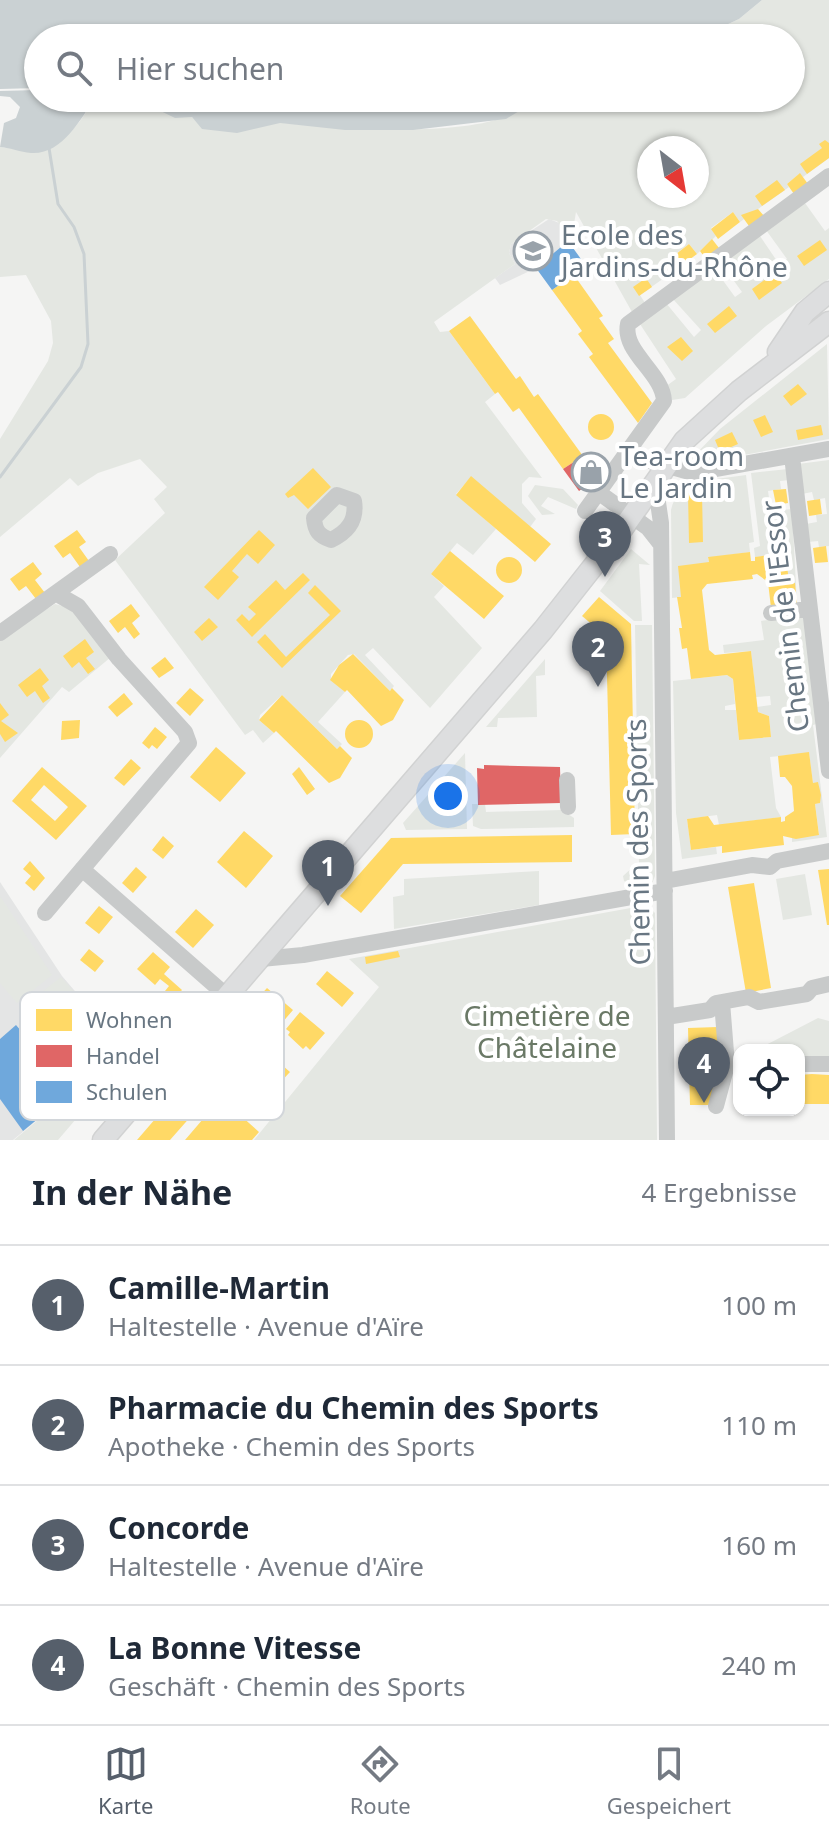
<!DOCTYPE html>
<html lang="de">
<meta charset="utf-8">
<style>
:root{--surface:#fff;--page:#f2f2f3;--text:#1f2937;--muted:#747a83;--line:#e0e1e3;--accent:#565f6b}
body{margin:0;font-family:"Noto Sans",sans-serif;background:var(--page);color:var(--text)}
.controls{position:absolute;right:24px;bottom:24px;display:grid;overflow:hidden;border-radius:16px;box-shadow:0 2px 6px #0004}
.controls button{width:72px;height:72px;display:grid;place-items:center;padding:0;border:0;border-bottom:2px solid var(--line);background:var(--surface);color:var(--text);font:40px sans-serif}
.compass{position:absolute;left:637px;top:136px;width:72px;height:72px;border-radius:50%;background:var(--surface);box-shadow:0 2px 6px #0004;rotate:149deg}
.you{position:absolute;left:448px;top:796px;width:28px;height:28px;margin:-20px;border:6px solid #fff;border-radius:50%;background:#1a73e8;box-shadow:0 0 0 12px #1a73e833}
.badge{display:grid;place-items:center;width:52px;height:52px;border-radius:50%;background:var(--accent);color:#fff;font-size:26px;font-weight:700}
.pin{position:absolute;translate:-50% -66px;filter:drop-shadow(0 2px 4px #0008)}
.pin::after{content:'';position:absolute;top:42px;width:28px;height:24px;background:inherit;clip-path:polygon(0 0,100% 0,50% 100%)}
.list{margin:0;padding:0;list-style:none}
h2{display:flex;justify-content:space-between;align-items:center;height:104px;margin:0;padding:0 32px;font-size:34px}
h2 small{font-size:26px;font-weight:400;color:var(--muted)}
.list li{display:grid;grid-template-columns:52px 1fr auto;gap:24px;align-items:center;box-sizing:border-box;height:120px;padding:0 32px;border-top:2px solid var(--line)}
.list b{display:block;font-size:30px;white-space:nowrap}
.list p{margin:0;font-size:26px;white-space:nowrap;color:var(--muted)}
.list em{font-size:26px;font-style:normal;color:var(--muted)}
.icon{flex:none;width:44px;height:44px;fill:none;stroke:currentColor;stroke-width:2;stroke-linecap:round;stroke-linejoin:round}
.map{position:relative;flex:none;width:829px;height:1140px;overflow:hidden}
.search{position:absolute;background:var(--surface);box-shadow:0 2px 6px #0004;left:24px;right:24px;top:24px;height:88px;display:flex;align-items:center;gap:20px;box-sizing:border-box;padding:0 28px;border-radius:44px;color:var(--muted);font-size:30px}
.sheet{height:584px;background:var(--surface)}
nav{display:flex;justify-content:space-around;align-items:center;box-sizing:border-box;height:112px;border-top:2px solid var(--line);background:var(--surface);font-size:22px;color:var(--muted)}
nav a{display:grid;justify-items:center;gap:4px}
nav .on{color:var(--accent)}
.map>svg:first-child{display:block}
.built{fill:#e4e5e5}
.green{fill:#e4e7e2;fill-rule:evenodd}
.water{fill:#cad1d3}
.homes{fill:#ffd966;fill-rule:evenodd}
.shops{fill:#e06666}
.schools{fill:#6fa8dc}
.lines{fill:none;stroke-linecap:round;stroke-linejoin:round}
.stream{stroke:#cad1d3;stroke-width:3}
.major-casing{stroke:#d1d2d2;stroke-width:23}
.minor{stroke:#c8caca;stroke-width:16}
.major{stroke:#dddedf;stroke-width:20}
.labels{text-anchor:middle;stroke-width:8;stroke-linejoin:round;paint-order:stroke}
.poi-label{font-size:28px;fill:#687682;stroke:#fff;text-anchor:start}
.street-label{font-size:28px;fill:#687682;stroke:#fff}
.park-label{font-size:28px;fill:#6a7966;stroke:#fff}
.key{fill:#fff;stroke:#d2d6da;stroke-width:2}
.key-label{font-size:22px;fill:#687682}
</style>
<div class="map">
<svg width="829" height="1140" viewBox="0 0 829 1140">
<rect width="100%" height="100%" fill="#f5f5f4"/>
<path class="built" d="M549 219 562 224 568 241 536 268 500 285 495 278 515 264 509 253 511 244Z
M0 882 62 976 110 1032 82 1083 13 1140H0Z"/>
<path class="green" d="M762 0H829V158L803 177 799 174 787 184 789 187 740 222 733 212 711 228 716 236 697 254 689 244 667 260 674 271 640 295 645 303 632 312 576 212 574 224 565 231 557 221 546 219 511 244 509 253 515 264 434 322 440 332 449 331 495 394 485 402 542 478 529 477 522 484V503L536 519 530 527 471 477 456 494 496 529 473 555 457 543 431 574 444 586 434 597 482 648 430 708 373 648 365 655 394 686 390 691 354 654 348 655 331 674V680L345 692 318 722 342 744 337 749 282 695 260 715 259 720 274 733 263 743 253 730 245 735 115 560 165 513 154 499 167 487 140 459 98 473 78 486 70 478 0 537V439L48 361 53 343 51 321 26 275 0 277V147C52 155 69 142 95 98L126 102V98C153 98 159 117 192 117 217 144 251 121 283 123 333 127 504 144 531 98H791V38H698L739 19ZM649 148H697V196H649Z
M805 203 825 231 829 228V279L766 326 685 398 672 400 665 387 676 379 638 321 666 303 694 337 701 330 672 298 714 268 735 297 742 292 721 263 760 236 779 264 787 259 766 230Z
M827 344 829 439 696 464 692 458 720 429Z
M829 460V546L819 547 818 541 808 542 806 524 817 522 816 515 827 514 825 498 814 500 812 492 802 494 798 464Z
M788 469 789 480 780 481 781 489 768 491 770 505 781 504 782 510 792 509 797 604 795 584H789L786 554 755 557 754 548 760 546 751 473Z
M746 475 754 542 749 543 750 552 708 558 709 562 681 597 672 598 671 510C678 477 718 480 746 475Z
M535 485 563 489 578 505 576 509 548 497 541 506 555 514 542 515 528 496Z
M631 549 650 565 639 564 642 621H634L600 591Z
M55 604 74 609 111 657 69 692 62 687 0 758V638Z
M807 615 820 723 813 725 827 837 792 842V838L819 834 815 804 820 803 818 783H813L809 753 770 757 776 808 781 817 719 825 717 815 687 819 691 850 716 847 717 854 682 859 676 813 673 681 727 675 733 679 735 704 725 706V710H736L739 740 771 737 769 716 758 712 757 707 771 705 770 696 756 697 751 651 724 653 723 645 764 640 761 621Z
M635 625H652L655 876 652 884 634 886 624 881 623 876 634 866 639 867Z
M545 659V675L536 676 537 717 498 718 497 727H486Z
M465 753 467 829 406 830 403 823Z
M472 804H485L486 812 562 810 574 818V827L481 829 473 826Z
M539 871V905L394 929 393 897 404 895V879Z
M805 874 812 915 783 920 776 879Z
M0 896 52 975 17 1003 0 983Z
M647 905 655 913 657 1140H254L379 987 349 959Z
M61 977 110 1032 125 1062 58 1140H14L82 1083 19 1010Z
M818 1018 829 1021V1058L799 1060V1050H756Z"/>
<path class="water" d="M0 0H762L739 19 698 38H38V88L0 89Z
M38 90V98H95C80 120 62 155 31 153 20 152 11 148 0 147L4 123 16 118 20 107 10 97 0 96V91Z
M134 98H531L526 107 506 119 413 130H345L280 123 237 133 202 129 192 117 175 118Z"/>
<path class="homes" d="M825 140 829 143V158L807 174 800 164 822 148 819 144Z
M800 173 808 184 794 194 787 184Z
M777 180 785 190 762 206 755 196Z
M758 209 764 216 749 226 741 215Z
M733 212 740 222 718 239 711 229Z
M712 239 719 248 705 258 700 251Z
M820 240 827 250 804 266 797 256Z
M689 244 697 254 674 271 667 261Z
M774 273 782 283 759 300 752 289Z
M574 275 603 316 599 318 614 339 608 343 652 403 638 423 589 357 593 354 578 334 582 331 552 290Z
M646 278 652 287 639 296 633 287Z
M729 306 737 316 715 333 707 324Z
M470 316 516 379 520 376 534 397 538 394 583 456 563 469 519 408 513 412 498 392 495 394 449 331Z
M681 337 693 351 682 361 667 347Z
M798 384 807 394 791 406 783 396Z
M588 427a13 13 0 1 1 26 0a13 13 0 1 1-26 0Z
M765 415 773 432 761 437 753 420Z
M821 425 823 435 798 440 796 430Z
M732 432 738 444 720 452 715 440Z
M313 468 331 487 308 509 294 495 288 498 285 494Z
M471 476 551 544 535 562 456 495Z
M786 489 788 503 776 505 773 490Z
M688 493H702L703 542 689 543Z
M820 499 822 514 809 516 807 501Z
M77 530 86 542 79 547 89 561 80 567 70 553 63 558 54 546Z
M259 530 275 545 258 564 247 554 232 571 239 577 218 600 204 587Z
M826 546 828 562 815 563 813 548Z
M450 551 504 596 484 619 431 574Z
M750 552 751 561H755V557L786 553 789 584 795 583 797 604 771 608 768 582 757 574 752 575 753 579 707 584 702 590 709 650 715 655 751 651 758 712 769 716 771 737 739 740 733 679 727 675 691 679 687 648 682 649 679 628H682L677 597H681L678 566 709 562 708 557Z
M496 570a13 13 0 1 1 26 0a13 13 0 1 1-26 0Z
M33 562 42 574 35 580 45 593 36 599 26 586 19 591 10 579Z
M303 573 310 580 252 637 236 620 242 614 249 621 256 614 248 607 276 580 285 590Z
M315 585 341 611 282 668 257 642 265 634 286 657 330 615 308 593Z
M599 597 631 624 635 834 611 835 606 636 582 616Z
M131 604 140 616 132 623 140 634 134 639 125 627 118 633 109 621Z
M209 618 218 627 202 641 194 632Z
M85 639 94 652 86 658 95 669 88 674 79 662 72 668 63 656Z
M353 654 390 691 392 688 404 700 393 720 381 726 347 690 345 692 330 680 339 665Z
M165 657 174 668 159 678 151 668Z
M40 668 49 680 42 686 50 698 43 703 35 691 27 697 18 685Z
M190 688 204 700 190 716 176 703Z
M124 693 133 704 117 717 108 707Z
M282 695 337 749 340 746 352 758 340 778 329 783 276 731 274 733 259 720Z
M0 703 9 715 1 721 18 733 5 742 0 734Z
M80 720 79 738 61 740 62 721Z
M345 734a14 14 0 1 1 28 0a14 14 0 1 1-28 0Z
M155 727 167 737 157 749 152 745 149 749 142 743Z
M216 747 246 773 220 802 190 777Z
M809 752 813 783 818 782 821 795 820 803 815 804 819 835 796 839 783 836 784 845 722 853V846L691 850 687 819 708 816 714 825 781 817V822L785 821V817L794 811 792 786 785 777H780L778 756Z
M131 759 141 768 124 786 114 778Z
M42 767 87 806 56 840 12 801ZM44 785 68 807 55 821 31 800Z
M299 767 315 789 307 795 292 774Z
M244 831 273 856 246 888 217 862Z
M572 835V862L403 864 361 913 340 896 391 838Z
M163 836 174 846 163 859 152 850Z
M30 861 45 878 34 891 25 883 31 876 23 869Z
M136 867 147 877 133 893 122 883Z
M829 869V925H827L818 870Z
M754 883 771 988 746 993 728 887Z
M99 906 113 917 99 934 85 923Z
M196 909 214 925 193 948 175 932Z
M89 949 104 961 95 972 80 960Z
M398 951 400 957 366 964 365 957Z
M153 952 170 967 164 974 182 990 174 999 165 991 169 986 160 979 155 985 137 969Z
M327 971 354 993 342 1007 316 984Z
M267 988 293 1010 281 1024 255 1001Z
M300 1012 325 1033 310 1050 306 1046 303 1049 288 1035 290 1032 286 1029Z
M718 1027 719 1075 711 1105H690L688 1028Z
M266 1051 290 1072 275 1088 271 1084 268 1087 253 1074 255 1071 251 1067Z
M812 1074 829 1075V1104H799V1075Z
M181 1089 200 1106 170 1140H137Z
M221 1098 259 1132 252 1140H185Z"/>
<path class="shops" d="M583 456 598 477 579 491 563 469Z
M484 765 560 767 561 803 478 805 477 768 484 769Z"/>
<path class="schools" d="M568 241 586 266 552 290 536 268Z
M16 1025 72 1091 23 1131 0 1099V1039Z"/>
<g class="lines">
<path class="stream" d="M0 477 81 367 88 344 84 254 74 227 58 204 49 148"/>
<g class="major-casing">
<path id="major" d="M778 352 805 312 829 292
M103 1140 543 630 621 531 684 441 739 391 829 322"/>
</g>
<path class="minor" d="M629 449 650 461 693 473 829 449
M792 456 829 771
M655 482 661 523 667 1140
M598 492 648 528 659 542
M337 495 354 501C357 520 348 532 331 540 319 536 315 531 314 518Z
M585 511 664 401C663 373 622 352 628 324L829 176
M771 613 810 609
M0 633 110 554
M567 780 568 807
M82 869 228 997
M665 881 752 865 770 867 777 861 829 851
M45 913 189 743 185 732 119 659 78 606 57 594
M261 959 303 955 665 891
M666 1017 710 1010 716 1003 749 997 759 1002 807 994 812 988 829 984
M799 1064H829
M716 1106 727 1065 722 1002"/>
<use href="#major" class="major"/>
</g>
<defs>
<g id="school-ring" transform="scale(2)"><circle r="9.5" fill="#fff" stroke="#99a2aa" stroke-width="1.5"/><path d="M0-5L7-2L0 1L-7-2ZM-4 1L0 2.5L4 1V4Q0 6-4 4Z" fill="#99a2aa"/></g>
<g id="shop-ring" transform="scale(2)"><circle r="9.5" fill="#fff" stroke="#99a2aa" stroke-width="1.5"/><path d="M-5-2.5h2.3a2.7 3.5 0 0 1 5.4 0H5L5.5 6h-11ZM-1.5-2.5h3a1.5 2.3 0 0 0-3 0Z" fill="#99a2aa"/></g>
</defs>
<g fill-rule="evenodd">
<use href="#school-ring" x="533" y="251"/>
<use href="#shop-ring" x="591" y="472"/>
</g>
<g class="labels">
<g class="poi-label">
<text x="561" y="245">Ecole des<tspan x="561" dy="32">Jardins-du-Rhône</tspan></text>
<text x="619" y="466">Tea-room<tspan x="619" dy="32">Le Jardin</tspan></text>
</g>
<g class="street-label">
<text transform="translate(785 616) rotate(-97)" y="10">Chemin de l'Essor</text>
<text transform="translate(638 842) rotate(-91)" y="10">Chemin des Sports</text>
</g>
<g class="park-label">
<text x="547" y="1026">Cimetière de<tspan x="547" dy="32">Châtelaine</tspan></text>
</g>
</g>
<rect x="20" y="992" width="264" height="128" rx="12" class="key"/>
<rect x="36" y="1009" width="36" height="22" fill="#ffd966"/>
<rect x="36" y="1045" width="36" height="22" fill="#e06666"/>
<rect x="36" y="1081" width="36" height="22" fill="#6fa8dc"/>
<g class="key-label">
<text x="86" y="1028">Wohnen</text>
<text x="86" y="1064">Handel</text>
<text x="86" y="1100">Schulen</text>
</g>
</svg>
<div class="controls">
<button><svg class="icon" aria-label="locate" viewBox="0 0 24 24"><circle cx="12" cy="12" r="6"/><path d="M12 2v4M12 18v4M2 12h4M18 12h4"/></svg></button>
</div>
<svg class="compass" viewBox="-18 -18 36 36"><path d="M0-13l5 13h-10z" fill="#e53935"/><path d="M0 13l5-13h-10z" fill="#747a83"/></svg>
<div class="you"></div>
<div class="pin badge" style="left:328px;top:906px">1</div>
<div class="pin badge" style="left:598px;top:687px">2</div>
<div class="pin badge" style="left:605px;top:577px">3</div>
<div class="pin badge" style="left:704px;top:1103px">4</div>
<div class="search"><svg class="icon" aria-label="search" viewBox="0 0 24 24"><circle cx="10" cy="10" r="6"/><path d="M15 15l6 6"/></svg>Hier suchen</div>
</div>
<section class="sheet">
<h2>In der Nähe<small>4 Ergebnisse</small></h2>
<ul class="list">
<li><span class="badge">1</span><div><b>Camille-Martin</b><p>Haltestelle · Avenue d'Aïre</p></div><em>100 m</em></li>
<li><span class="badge">2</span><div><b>Pharmacie du Chemin des Sports</b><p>Apotheke · Chemin des Sports</p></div><em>110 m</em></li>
<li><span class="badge">3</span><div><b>Concorde</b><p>Haltestelle · Avenue d'Aïre</p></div><em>160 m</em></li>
<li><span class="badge">4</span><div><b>La Bonne Vitesse</b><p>Geschäft · Chemin des Sports</p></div><em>240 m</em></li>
</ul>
</section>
<nav>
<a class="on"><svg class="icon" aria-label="map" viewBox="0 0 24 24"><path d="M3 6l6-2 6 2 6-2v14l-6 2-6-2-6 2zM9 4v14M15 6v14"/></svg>Karte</a>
<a><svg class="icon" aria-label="directions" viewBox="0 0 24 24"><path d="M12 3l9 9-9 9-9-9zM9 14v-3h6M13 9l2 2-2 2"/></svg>Route</a>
<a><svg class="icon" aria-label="saved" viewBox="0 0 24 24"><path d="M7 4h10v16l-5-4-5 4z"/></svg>Gespeichert</a>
</nav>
